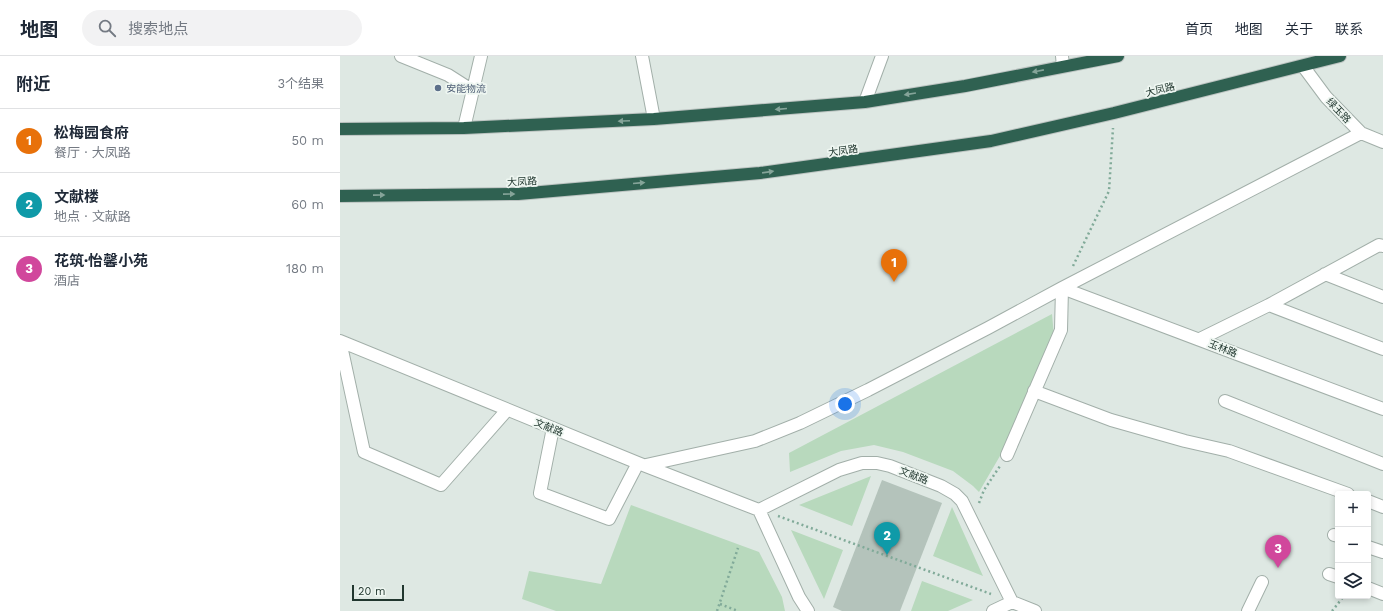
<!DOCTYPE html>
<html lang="zh">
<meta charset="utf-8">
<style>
:root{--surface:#fff;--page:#f2f2f3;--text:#1f2937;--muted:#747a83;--line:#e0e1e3;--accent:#e7715d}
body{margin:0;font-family:"Work Sans","Noto Sans SC",sans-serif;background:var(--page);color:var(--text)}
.controls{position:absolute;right:12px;bottom:12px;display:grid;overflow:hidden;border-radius:4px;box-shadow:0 2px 6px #0003}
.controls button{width:36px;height:36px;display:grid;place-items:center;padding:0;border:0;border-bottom:1px solid var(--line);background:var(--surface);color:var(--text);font:20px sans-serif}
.scale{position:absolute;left:12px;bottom:10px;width:52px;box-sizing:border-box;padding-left:4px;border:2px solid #21372f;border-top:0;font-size:11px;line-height:14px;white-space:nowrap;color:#21372f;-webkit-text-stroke:3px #eef6f1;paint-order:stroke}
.you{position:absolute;left:505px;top:348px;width:14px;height:14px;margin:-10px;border:3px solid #fff;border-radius:50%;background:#1a73e8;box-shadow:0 0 0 6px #1a73e833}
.badge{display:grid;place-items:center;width:26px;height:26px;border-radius:50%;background:var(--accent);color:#fff;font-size:13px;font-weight:700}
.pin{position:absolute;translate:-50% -33px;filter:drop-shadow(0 1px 2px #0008)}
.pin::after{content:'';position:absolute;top:21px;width:14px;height:12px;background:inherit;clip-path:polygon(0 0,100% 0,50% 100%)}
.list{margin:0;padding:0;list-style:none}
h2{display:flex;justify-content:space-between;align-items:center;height:52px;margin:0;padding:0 16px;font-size:17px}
h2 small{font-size:13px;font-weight:400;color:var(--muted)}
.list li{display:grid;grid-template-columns:26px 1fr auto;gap:12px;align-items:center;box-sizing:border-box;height:64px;padding:0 16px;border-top:1px solid var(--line)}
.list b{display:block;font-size:15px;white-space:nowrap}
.list p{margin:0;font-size:13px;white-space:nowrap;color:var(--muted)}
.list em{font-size:13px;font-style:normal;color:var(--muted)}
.icon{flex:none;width:22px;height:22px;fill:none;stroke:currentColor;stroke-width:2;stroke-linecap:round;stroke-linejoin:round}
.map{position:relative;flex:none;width:1043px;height:555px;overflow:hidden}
header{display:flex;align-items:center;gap:24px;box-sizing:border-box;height:56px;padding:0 20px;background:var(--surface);border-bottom:1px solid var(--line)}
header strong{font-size:19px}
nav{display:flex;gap:22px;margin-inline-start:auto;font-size:14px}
.search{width:280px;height:36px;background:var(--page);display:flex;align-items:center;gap:10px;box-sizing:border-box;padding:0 14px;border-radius:22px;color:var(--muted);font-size:15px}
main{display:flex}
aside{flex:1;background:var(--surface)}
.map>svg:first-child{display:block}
.green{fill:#b8d9bd}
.building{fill:#b4c3bb}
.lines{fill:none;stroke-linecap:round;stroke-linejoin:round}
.minor-casing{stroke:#a2afa9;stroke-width:14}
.highway-casing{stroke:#bcc3c1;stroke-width:14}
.path{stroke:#81aa99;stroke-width:2.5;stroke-dasharray:2 3;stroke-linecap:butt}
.minor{stroke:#fff;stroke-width:12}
.highway{stroke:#2f6151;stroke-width:12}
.oneway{fill:#85a499}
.service-dot{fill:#5c6f8a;stroke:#eef6f1;stroke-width:1.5}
.labels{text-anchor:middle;stroke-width:3.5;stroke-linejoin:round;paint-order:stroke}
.service-label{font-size:10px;fill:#4e5e75;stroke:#eef6f1;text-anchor:start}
.street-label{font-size:10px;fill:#21372f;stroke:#eef6f1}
</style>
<header>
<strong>地图</strong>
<div class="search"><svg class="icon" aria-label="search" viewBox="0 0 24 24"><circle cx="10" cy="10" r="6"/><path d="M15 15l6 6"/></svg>搜索地点</div>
<nav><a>首页</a><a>地图</a><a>关于</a><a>联系</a></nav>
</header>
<main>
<aside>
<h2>附近<small>3个结果</small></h2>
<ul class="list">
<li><span class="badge" style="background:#e8710a">1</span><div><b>松梅园食府</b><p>餐厅 · 大凤路</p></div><em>50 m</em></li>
<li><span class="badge" style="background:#0f9aa8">2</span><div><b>文献楼</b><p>地点 · 文献路</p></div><em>60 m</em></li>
<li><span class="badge" style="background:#d1479c">3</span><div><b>花筑·怡馨小苑</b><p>酒店</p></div><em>180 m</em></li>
</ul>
</aside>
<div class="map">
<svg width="1043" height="555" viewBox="0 0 1043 555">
<rect width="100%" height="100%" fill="#dee8e3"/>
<path class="green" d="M712 258 714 280 664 393 639 436 633 430 613 415 563 396 534 389 501 395 450 416 449 397Z
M531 420 512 470 459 449Z
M291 449 419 496 442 541 445 555H216L182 543 189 515 261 528Z
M612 451 643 520 593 500Z
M451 474 503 494 484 543Z
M582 525 633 544 608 555H571Z"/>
<path class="building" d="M542 424 602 447 560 555H502L493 551Z"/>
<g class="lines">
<g class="minor-casing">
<path id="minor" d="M61 0 108 19 133 35
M302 0 314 63
M722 0 723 10
M963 10 986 41 1021 77 1043 86
M525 46 542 0
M124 72 141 0
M985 218 1043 241
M929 249 1043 293
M860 283 929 249 1039 189 1043 190
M0 285 298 407 419 454 499 414 522 407H537L550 410 601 430 615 438 622 445 672 546 695 555
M0 285 24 396 101 429 167 354
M694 335 771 364 845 385 889 395 1008 438
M885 345 1043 408
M213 372 200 437 269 463 298 407
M667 399 721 274 722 232 1043 353
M306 409 415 385 460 367 528 334 648 272 722 232 1021 77
M1028 445 1043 451
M419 454 459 541 468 555
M994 479 998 480
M1028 491 1043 496
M989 518 998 521
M1028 532 1043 538
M653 555 672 546
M908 555 922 526"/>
</g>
<g class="highway-casing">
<path id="highway" d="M0 73 124 72 314 63 525 46 625 30 778 0
M0 140 178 138 420 117 651 85 774 57 1000 0"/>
</g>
<path class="path" d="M733 210 769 135 773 72
M639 447 644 434 660 410
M438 460 651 538
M380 548 398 555
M377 555 398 492
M992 555 1004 540"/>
<use href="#minor" class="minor"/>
<use href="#highway" class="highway"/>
</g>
<defs><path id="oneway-solid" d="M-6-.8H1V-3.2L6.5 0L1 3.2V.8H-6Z"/></defs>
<g class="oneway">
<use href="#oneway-solid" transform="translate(698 15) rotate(169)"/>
<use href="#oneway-solid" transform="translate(570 38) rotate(171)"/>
<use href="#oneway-solid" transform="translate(441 53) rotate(175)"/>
<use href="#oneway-solid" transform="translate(284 65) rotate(177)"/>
<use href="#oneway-solid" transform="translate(428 116) rotate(-8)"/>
<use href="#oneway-solid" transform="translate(299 127) rotate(-5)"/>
<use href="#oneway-solid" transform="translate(169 138) rotate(-1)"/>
<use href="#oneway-solid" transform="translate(39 139) rotate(-1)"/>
</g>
<circle class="service-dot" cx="98" cy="32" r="4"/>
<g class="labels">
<g class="service-label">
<text x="106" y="36">安能物流</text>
</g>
<g class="street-label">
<text transform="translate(820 33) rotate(-14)" y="4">大凤路</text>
<text transform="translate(999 54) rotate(46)" y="4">绿玉路</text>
<text transform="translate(503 94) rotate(-8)" y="4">大凤路</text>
<text transform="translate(182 125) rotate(-3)" y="4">大凤路</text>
<text transform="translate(883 292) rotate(21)" y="4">玉林路</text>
<text transform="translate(209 371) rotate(22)" y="4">文献路</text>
<text transform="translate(574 419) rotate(21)" y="4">文献路</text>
</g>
</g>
</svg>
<div class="controls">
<button>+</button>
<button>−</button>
<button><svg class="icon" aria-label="layers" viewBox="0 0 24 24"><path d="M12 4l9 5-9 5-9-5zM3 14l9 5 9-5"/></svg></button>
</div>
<div class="scale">20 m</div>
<div class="you"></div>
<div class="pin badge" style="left:554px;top:226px;background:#e8710a">1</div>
<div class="pin badge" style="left:547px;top:499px;background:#0f9aa8">2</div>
<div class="pin badge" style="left:938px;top:512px;background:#d1479c">3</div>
</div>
</main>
